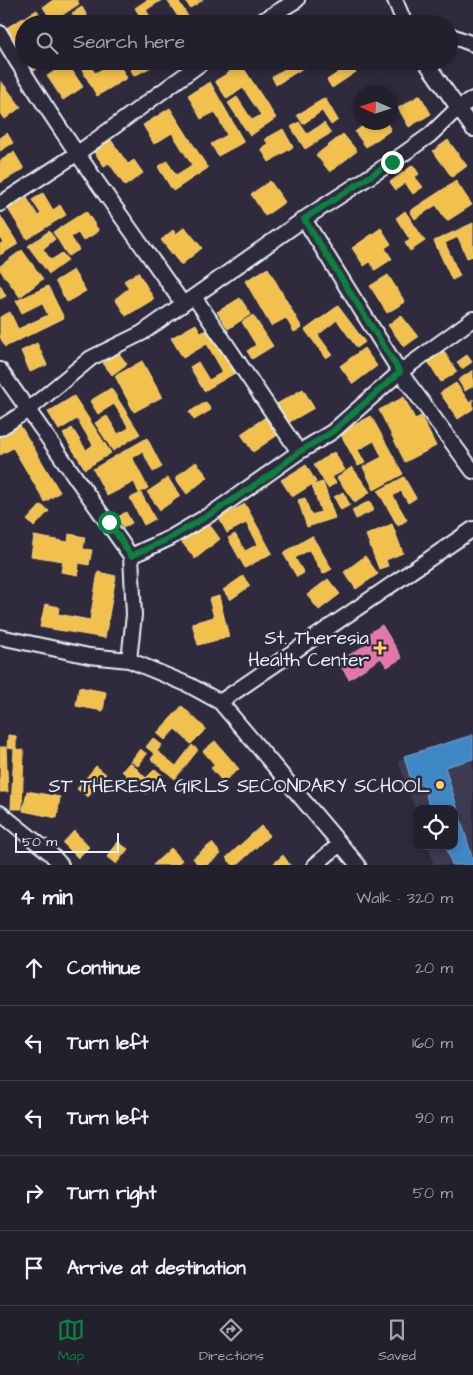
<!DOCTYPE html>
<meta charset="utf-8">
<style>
:root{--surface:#23202e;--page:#2f2d3a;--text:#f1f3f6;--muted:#a3a3aa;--line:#403e4a;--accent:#0b8043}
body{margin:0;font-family:"Architects Daughter",sans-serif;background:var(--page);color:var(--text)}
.controls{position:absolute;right:15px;bottom:15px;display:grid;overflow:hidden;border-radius:10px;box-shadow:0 2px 8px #0003}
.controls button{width:45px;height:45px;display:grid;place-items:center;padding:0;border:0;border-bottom:1px solid var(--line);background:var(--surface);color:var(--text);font:25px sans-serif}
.compass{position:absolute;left:353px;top:85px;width:45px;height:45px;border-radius:50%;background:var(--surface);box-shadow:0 2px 8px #0003;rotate:273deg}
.scale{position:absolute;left:15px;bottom:12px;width:104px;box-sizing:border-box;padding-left:5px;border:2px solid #e8f1f8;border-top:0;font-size:14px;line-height:18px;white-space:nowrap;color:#e8f1f8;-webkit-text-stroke:4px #2f2a3d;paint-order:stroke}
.stop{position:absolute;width:15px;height:15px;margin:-11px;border:4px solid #0b8043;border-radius:50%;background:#fff}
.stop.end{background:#0b8043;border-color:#fff;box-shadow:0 1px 5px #0008}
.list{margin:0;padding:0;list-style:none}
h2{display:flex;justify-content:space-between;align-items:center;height:65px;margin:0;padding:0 20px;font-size:21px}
h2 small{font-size:16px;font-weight:400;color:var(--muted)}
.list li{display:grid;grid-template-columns:32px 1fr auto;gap:15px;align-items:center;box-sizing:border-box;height:75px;padding:0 20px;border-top:1px solid var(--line)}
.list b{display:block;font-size:19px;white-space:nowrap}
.list em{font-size:16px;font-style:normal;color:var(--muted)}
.icon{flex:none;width:28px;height:28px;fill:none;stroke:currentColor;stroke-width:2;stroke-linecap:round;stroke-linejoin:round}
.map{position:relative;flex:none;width:473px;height:865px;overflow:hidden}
.search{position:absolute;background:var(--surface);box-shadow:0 2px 8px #0003;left:15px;right:15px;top:15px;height:55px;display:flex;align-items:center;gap:12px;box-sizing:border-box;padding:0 18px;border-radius:28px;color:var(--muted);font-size:19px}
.sheet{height:440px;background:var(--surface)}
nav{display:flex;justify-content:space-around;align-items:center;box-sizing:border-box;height:70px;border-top:1px solid var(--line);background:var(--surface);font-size:14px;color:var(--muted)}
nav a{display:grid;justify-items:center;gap:2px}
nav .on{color:var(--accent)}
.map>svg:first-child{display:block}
.built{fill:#3d3a50}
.homes{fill:#f2c14e;stroke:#efcf81}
.schools{fill:#3f88c5;stroke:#72a8d4}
.health{fill:#e377a8;stroke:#e49cc0}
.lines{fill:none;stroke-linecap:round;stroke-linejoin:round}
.minor-casing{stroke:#e8f1f8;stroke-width:18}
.minor{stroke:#2f2a3d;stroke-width:14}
.route{stroke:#0b8043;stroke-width:6}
.poi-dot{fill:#ffd166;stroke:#2f2a3d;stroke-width:2}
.labels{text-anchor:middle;stroke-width:5;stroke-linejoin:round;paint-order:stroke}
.poi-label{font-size:19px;fill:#e8f1f8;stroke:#2f2a3d;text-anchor:end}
</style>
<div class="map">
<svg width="473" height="865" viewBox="0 0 473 865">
<rect width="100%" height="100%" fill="#2f2a3d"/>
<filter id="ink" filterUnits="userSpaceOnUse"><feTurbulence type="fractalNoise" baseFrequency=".02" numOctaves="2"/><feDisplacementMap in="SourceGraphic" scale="10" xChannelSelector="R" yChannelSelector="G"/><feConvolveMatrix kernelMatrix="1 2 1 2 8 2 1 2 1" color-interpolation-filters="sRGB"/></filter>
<g filter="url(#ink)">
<path class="built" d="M473 733V865H434L428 846H454V809H417V815L398 761Z"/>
<path class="homes" d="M53 0H77L79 4 58 18 62 24H51L53 23 43 7Z
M147 0H162L146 10 155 24H145L135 8Z
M167 0H178L189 18 182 23Z
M185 0H203L190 8Z
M82 7 92 24H79L72 13Z
M37 10 45 24H24V58L6 28Z
M131 15 136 24H117Z
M26 61H50L32 72Z
M77 61H87L95 73 117 61 127 78 97 96Z
M127 61H161V62L134 76Z
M223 61H239L276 118 250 136 228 103 237 97 252 120 261 115 243 88 227 99 215 81 230 72Z
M297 61H299L303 68 276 85 272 77Z
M332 61H349L356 72 332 88 327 80 339 72Z
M67 63 83 87 63 100 47 76Z
M1 81 21 107 5 119 0 112Z
M210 82 244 142 218 156 211 144 227 135 215 112 201 119 188 95Z
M420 95 431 114 409 127 398 108Z
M325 98 338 120 331 125 322 111 303 124 297 115Z
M170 108 208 168 173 191 158 167 167 161 176 175 192 165 172 133 154 144 143 125Z
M299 122 307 134 324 123 331 133 305 149 291 127Z
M367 122H386L391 130 366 147 355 132Z
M283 129 293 147 269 162 261 149 268 144 265 139Z
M7 133 13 143 0 151V138Z
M343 134 357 151 330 172 316 155Z
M111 140 128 164 134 160 143 173 125 186 109 163 104 166 94 152Z
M448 140 467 166 452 177 433 151Z
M14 152 24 169 0 183V161Z
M413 165 419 174 415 177 423 187 413 194 405 183 396 190 390 182Z
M270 181 285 202 265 216 251 194Z
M456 181 472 205 447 221 436 205 415 219 410 211Z
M43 193 53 210 60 205 66 215 27 239 8 209 27 198 38 216 41 214 32 200Z
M86 211 99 231 83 241 78 233 71 237 79 250 68 256 53 232Z
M405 211 425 241 410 251 405 243 410 240 396 218Z
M0 215 18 244 0 255V244L3 242 0 237Z
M473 223V256L467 258 458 237 445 243 460 276 452 280 434 241Z
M185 227 202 248 181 265 161 240 173 230 176 234Z
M381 228 391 244 385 248 392 259 375 270 370 262 364 266 352 248Z
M49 231 55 239 43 249 51 260 62 253 68 260 49 274 28 246Z
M22 250 43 279 20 297 0 270V266Z
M268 268 302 328 294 332 286 318 271 326 245 281Z
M73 270 86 291 67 302 55 281Z
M138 272 154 299 126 316 115 299 129 288 124 281Z
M388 275 405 302 387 313 370 286Z
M0 285 6 296 0 299Z
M48 286 64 318 5 347 0 337V317L10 312 18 329 48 315 42 303 22 313 16 301Z
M240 298 251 314 228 329 217 312Z
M338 306 365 342 357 348 337 320 318 335 332 354 326 358 305 330Z
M253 315 273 346 252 359 247 351 256 345 242 322Z
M401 315 418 337 404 347 388 325Z
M196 324 201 333 209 328 235 373 204 391 190 367 198 362 209 380 223 372 207 344 183 358 171 338Z
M37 343 47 365 30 372 21 351Z
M364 348 377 366 353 384 340 366Z
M443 350 457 372 441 382 427 360Z
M118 352 127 364 112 375 103 363Z
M467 355 472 362 462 369 457 362Z
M142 361 162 397 134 412 115 376Z
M473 370V386L465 391 458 380Z
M456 383 469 402 473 399V409L458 419 440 393Z
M111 388 140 434 113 451 95 423 107 416 118 434 129 428 114 404 98 414 90 401Z
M303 389 314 408 286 424 275 405Z
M74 396 111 453 85 469 63 434 72 428 86 450 93 445 77 419 59 430 48 412Z
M404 397 415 419 421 416 436 446 405 462 379 410Z
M206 402 211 410 194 420 189 412Z
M267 416 279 434 253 452 241 434Z
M371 416 403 474 374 490 363 467 382 457 374 441 358 450 365 463 358 466 340 433Z
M20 425 60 492 45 502 13 448 0 455V437Z
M147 438 162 467 153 472 143 452 132 457 148 488 139 493 134 482 107 496 93 469Z
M334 452 345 470 332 477 336 483 328 488 314 465Z
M196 462 208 477 187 494 175 478Z
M306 465 316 482 292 497 281 480Z
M352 467 370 492 355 503 337 478Z
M404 477 416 498 408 503 401 491 393 496 407 520 398 526 378 491Z
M168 478 180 496 160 510 147 492Z
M323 482 335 518 307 527 298 500 305 498 311 515 321 512 312 485Z
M343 492 350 505 341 510 334 497Z
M141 493 155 519 144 525 130 498Z
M370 501 374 510 356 519 352 510Z
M245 504 272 553 245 568 228 538 235 534 245 551 258 544 246 523 227 533 219 518Z
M41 505 49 511 34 527 27 520Z
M126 512 132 523 123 528 118 517Z
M207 521 220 539 195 559 181 541Z
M392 524 403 553 386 560 388 566 379 569 366 535Z
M69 534 85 537 83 549 92 550 89 565 79 563 78 575 61 572 63 561 31 556 34 536 68 542Z
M312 536 332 569 323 574 309 550 295 558 304 573 297 577 283 553Z
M365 556 378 574 356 589 344 572Z
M98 572 116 576 105 638 40 627 45 604 59 607 58 614 90 620Z
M243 576 250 586 230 600 223 590Z
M328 579 340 594 319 610 307 595Z
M219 596 229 637 198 645 192 623 214 617 209 599Z
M79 687 106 692 103 711 76 706Z
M182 706 206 729 191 744 175 729 165 740 157 733Z
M8 735 16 736V749L24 750 22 809H11L14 749 7 748Z
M153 738 162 745 157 751 176 766 192 745 198 750 175 779 151 759 155 754 146 747Z
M215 741 239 769 223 782 211 768 215 765 203 751Z
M0 747H6L8 792H0Z
M140 749 147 754 138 766 131 761Z
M130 762 146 778 155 769 163 776 146 794 122 771Z
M96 766 106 774 88 797 77 789Z
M27 791 60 797 57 818 23 811Z
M261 826 270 835 237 865H233L226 858Z
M74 831 89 847 78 858 63 843Z
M118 842 128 849 116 864 107 857Z
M212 843 221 854 207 865H198L193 858Z
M171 848 182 860 177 865H153Z
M283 855 290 865H272Z"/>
<path class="schools" d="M473 735V759L445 767 473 860V865H452L446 846H454V809H430L423 784 413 787 404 756Z"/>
<path class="health" d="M382 625 402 658 387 667 381 658 349 679 338 662 372 641 368 634Z"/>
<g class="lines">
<g class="minor-casing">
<path id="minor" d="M395 0 405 24
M257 24 297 0
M0 33C55 127 121 215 183 304
M449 35 473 44
M425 61 473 129
M0 204 78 153 204 61
M304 219 400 372 473 471
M195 298 299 452
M0 370 131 556 134 615 129 660
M0 428 28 410 91 358 142 333 304 219 392 162 430 135 458 108 473 99
M131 556 170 538 214 512 299 452 332 432 400 372 473 319
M0 637 89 656 129 660 189 685 220 702 358 865
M220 702 473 529
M0 813 50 853 61 865
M315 865 340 844"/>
</g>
<use href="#minor" class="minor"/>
</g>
</g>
<g class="lines" filter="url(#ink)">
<path class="route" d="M109 522 131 556 170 538 214 512 270 475 299 452 332 432 400 372 304 219 392 162"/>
</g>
<g class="poi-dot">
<path d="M377.5 640.5h5v5h5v5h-5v5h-5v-5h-5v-5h5z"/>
<circle cx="440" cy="785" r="5"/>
</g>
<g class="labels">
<g class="poi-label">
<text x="369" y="644">St. Theresia<tspan x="369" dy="22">Health Center</tspan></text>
<text x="430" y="792">ST THERESIA GIRLS SECONDARY SCHOOL</text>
</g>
</g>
</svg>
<div class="controls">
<button><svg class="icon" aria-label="locate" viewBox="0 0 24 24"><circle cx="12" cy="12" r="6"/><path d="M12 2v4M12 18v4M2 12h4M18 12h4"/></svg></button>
</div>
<svg class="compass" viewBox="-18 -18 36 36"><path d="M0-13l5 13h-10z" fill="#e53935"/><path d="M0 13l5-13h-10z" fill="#a3a3aa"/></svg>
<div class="scale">50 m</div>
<div class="stop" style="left:109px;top:522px"></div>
<div class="stop end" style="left:392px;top:162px"></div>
<div class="search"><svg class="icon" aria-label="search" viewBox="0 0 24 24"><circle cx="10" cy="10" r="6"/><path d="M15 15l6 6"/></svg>Search here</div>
</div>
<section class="sheet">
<h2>4 min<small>Walk · 320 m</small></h2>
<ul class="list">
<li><svg class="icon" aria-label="ahead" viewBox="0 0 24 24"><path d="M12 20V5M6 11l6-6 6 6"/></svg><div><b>Continue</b></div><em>20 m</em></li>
<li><svg class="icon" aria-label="left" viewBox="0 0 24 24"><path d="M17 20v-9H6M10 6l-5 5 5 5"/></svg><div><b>Turn left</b></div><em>160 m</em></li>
<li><svg class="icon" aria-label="left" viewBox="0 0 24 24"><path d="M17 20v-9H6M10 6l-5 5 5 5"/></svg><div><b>Turn left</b></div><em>90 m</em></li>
<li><svg class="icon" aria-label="right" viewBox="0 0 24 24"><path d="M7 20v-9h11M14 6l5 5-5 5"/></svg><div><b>Turn right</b></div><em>50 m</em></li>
<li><svg class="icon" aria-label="arrive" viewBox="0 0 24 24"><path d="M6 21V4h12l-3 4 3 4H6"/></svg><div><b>Arrive at destination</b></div></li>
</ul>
</section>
<nav>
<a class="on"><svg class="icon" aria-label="map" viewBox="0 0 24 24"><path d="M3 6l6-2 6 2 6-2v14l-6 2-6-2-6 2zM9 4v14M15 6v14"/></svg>Map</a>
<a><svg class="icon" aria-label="directions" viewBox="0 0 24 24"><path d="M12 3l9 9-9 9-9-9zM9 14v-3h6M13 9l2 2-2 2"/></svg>Directions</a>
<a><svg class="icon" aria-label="saved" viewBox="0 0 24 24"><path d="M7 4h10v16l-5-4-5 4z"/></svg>Saved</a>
</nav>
